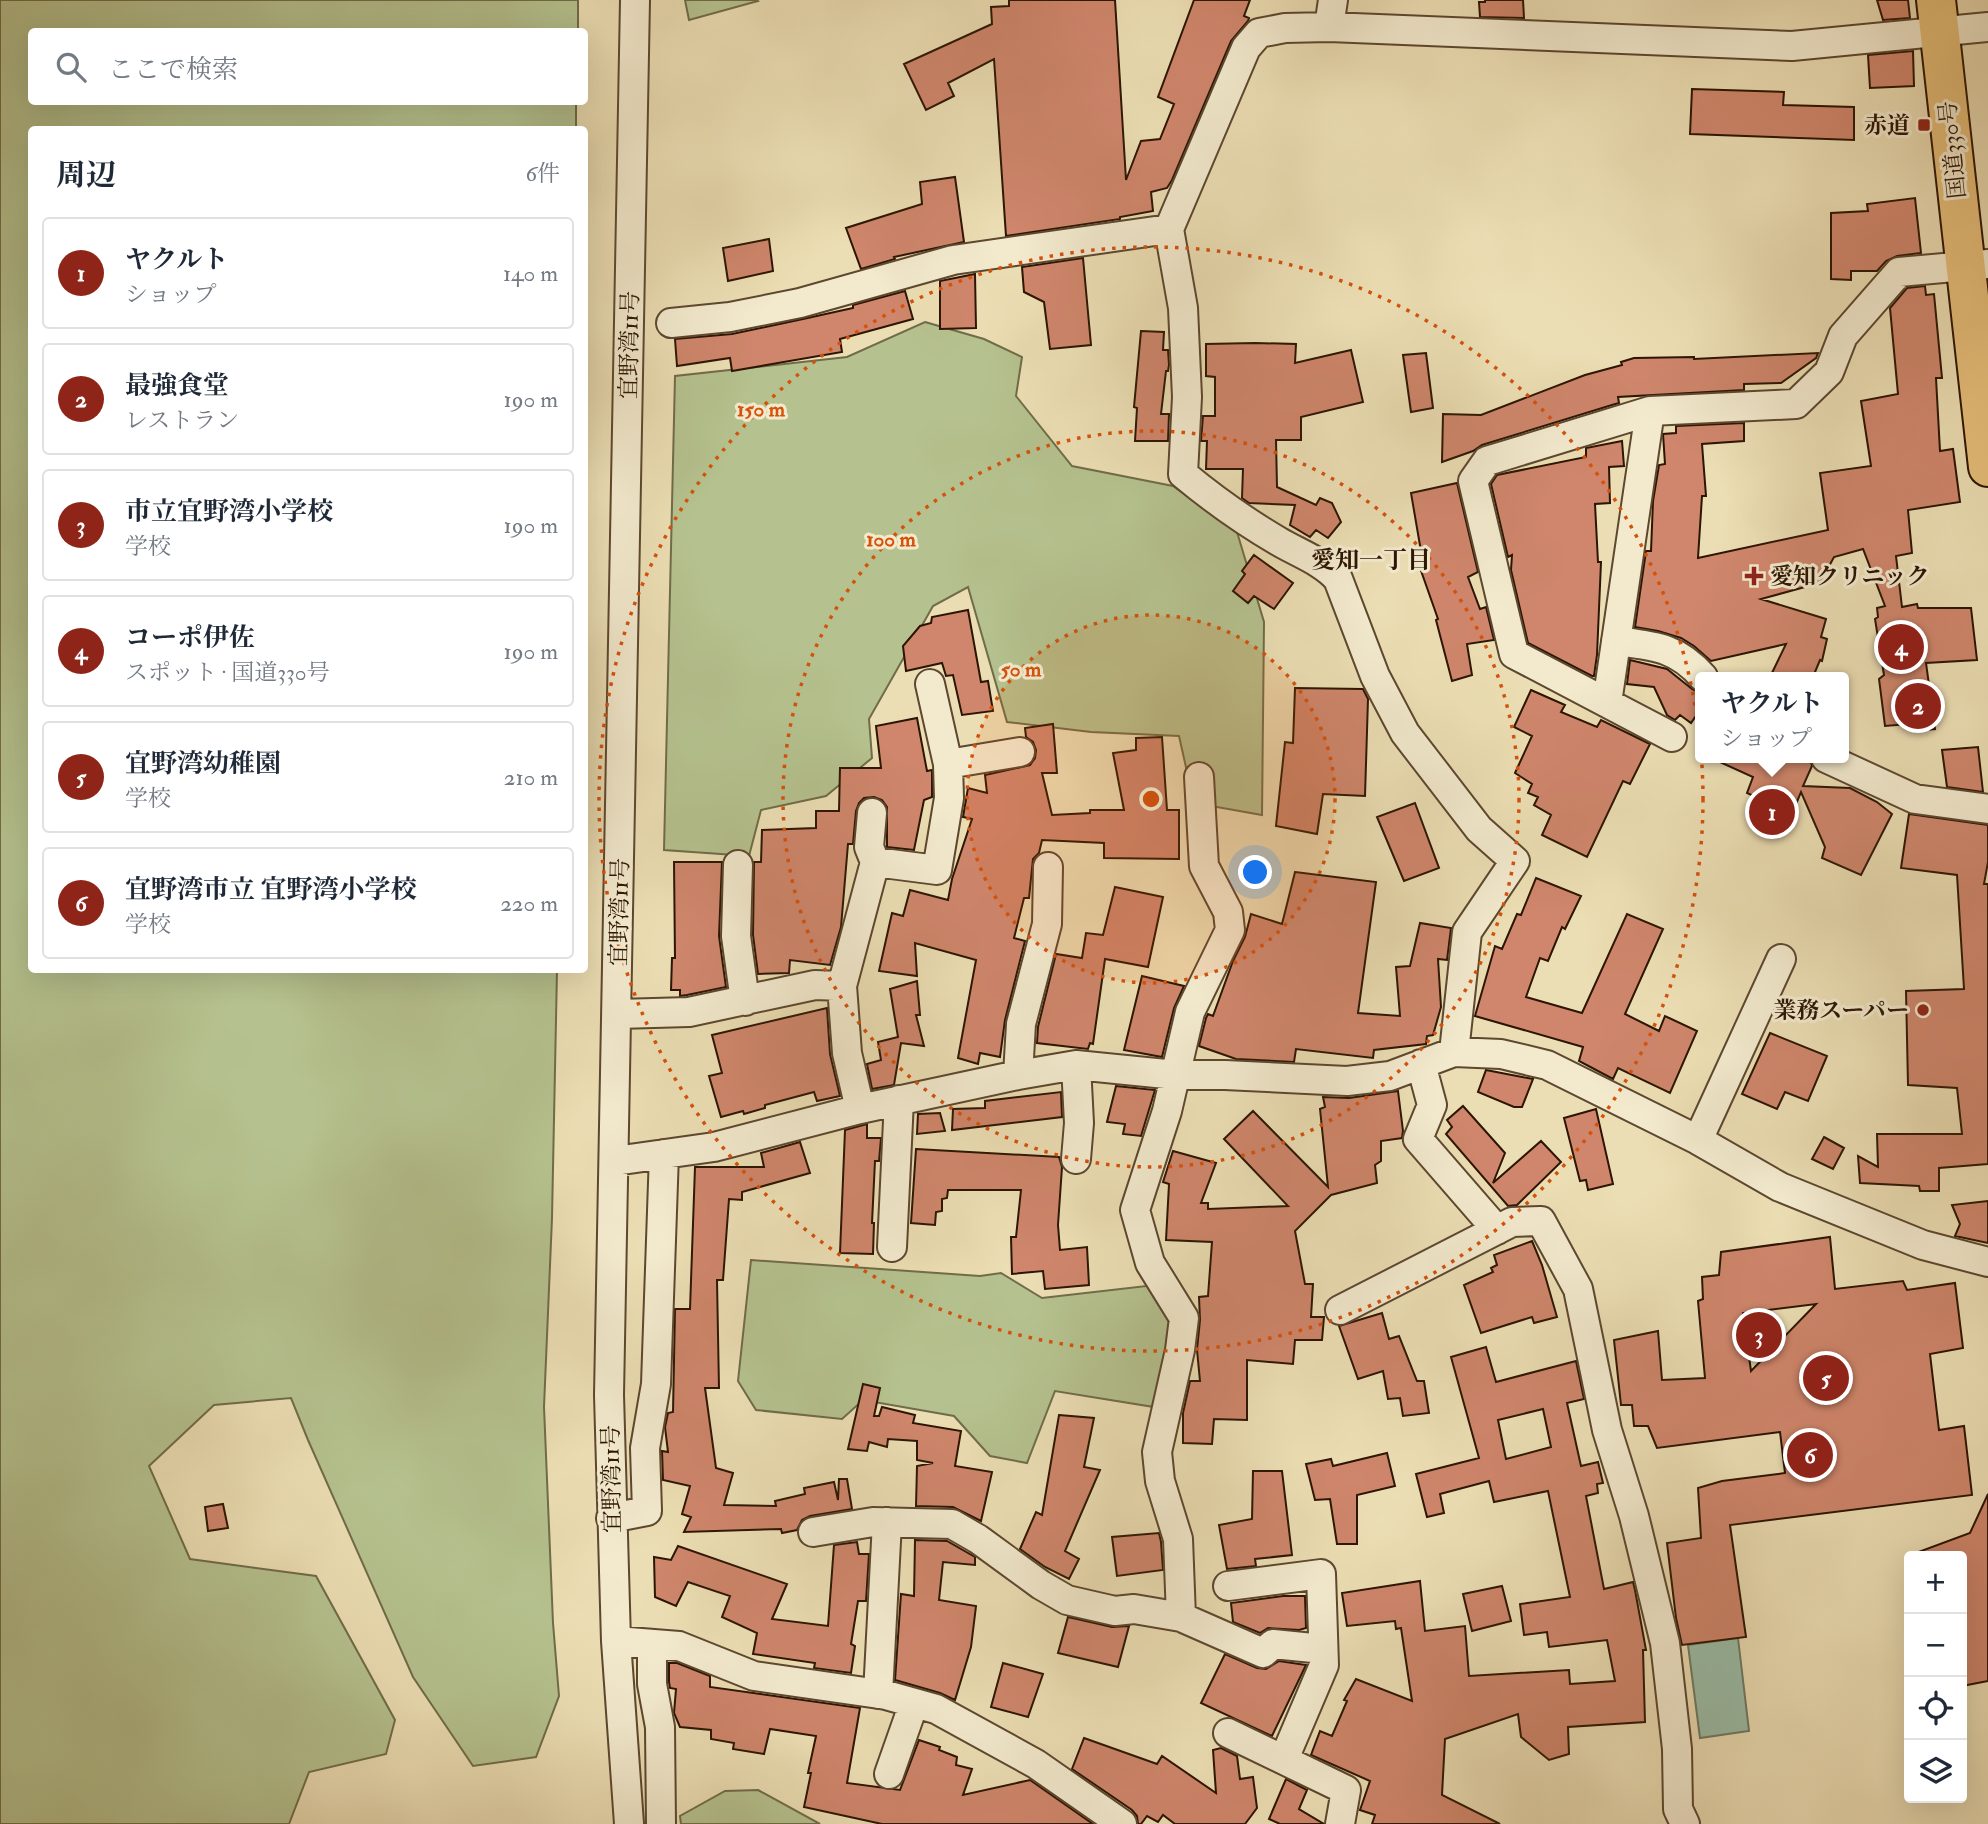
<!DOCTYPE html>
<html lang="ja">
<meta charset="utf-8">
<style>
:root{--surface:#fff;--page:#f6f6f7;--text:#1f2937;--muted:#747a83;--line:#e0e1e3;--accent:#8f2418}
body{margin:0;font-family:"IM FELL Double Pica","Noto Serif JP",serif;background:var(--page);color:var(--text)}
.controls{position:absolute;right:21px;bottom:21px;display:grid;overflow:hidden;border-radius:7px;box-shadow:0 7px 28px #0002}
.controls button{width:63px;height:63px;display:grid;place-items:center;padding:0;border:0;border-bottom:2px solid var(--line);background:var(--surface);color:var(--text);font:35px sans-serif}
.you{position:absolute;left:1256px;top:873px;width:24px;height:24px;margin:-18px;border:5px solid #fff;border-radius:50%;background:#1a73e8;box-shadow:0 0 0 10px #1a73e833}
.badge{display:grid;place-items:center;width:46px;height:46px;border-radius:50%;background:var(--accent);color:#fff;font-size:23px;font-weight:700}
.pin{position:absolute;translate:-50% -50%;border:4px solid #fff;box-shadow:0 2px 7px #0006}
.popup{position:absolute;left:1695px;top:672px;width:154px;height:91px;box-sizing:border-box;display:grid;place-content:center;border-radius:7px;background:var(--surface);filter:drop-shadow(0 2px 5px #0005);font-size:23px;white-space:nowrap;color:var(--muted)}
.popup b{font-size:26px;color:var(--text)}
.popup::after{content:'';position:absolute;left:50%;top:100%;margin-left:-14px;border:14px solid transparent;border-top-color:var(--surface)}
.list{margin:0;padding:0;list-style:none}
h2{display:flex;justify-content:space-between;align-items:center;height:91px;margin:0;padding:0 28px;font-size:30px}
h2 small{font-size:23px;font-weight:400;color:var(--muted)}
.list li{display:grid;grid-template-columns:46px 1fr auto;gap:21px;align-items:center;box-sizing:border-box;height:112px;margin:0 14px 14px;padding:0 14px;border:2px solid var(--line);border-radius:7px}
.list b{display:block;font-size:26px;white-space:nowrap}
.list p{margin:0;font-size:23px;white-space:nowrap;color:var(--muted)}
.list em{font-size:23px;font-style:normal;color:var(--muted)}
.icon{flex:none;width:38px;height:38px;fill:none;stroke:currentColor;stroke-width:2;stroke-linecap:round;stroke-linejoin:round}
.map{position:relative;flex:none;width:1988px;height:1824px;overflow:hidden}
.search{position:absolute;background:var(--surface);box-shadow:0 7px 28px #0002;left:28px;top:28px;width:560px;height:77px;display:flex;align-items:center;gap:18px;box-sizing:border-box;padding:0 24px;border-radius:7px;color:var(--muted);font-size:26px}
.panel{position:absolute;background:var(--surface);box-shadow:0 7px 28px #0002;left:28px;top:126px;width:560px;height:847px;border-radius:7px}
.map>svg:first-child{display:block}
.green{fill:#b5c28f;stroke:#706c49;stroke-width:2}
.water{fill:#9abda7;stroke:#6e7a65;stroke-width:2}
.building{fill:#cf866c;stroke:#2c1503;stroke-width:2;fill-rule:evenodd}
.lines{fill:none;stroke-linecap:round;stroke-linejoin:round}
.minor-casing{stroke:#5c472f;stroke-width:32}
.highway-casing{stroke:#2c1503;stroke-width:42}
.minor{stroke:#f3eace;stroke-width:28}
.highway{stroke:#e6bf7a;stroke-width:38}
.ring{fill:none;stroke:#d5520b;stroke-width:3.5;stroke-dasharray:3.5 7}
.poi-dot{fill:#8f2418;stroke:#f3eace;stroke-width:2.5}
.labels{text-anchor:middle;stroke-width:6;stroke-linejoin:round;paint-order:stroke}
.poi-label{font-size:23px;font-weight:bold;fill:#2c1503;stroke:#f3eace;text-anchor:end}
.street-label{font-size:23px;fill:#2c1503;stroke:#f3eace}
.neighbourhood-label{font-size:24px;font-weight:bold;fill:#2c1503;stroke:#f3eace}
.centre{fill:#d5520b;stroke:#f3eace;stroke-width:3.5}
.ring-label{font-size:21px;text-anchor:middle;font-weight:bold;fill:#d5520b;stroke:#f3eace;stroke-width:6;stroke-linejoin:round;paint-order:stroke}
</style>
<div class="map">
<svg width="1988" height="1824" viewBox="0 0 1988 1824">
<rect width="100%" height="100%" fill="#ecdeb4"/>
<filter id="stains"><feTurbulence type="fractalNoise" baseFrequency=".00286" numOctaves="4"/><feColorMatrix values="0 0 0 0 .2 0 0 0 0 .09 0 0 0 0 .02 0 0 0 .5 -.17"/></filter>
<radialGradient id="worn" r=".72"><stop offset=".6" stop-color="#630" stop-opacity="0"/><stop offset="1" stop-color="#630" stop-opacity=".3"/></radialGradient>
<path class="green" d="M0 0H578V31L32 32V102H576V129L32 130V970H557L552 1218 544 1407 553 1623 559 1696 536 1757 473 1766 413 1677 308 1440 291 1398 214 1405 149 1466 190 1559 316 1576 395 1720 386 1754 309 1772 289 1824H0Z
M685 0H757L758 1 689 20Z
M925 322 984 339 1022 357 1016 396 1072 466 1173 486 1237 532 1264 622 1262 815 1194 803 1179 736 1091 732 1007 722 968 587 933 606 869 719 872 758 826 796 761 810 749 856 664 850 675 376 847 357Z
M751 1260 980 1276 1001 1273 1042 1298 1155 1285 1177 1319 1154 1407 1055 1391 1027 1463 990 1456 954 1416 863 1400 842 1419 756 1410 738 1381Z
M758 1790 820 1824H681L680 1816 725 1791Z"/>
<path class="water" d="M1738 1638 1749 1731 1700 1738 1688 1645Z"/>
<path class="building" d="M1009 0H1115L1126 180 1141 141 1160 139 1174 104 1158 97 1194 0H1250L1244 16 1249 18 1248 21 1231 41 1172 180 1167 188 1151 192 1153 211 1120 217V219L1006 236 994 59 948 83 954 96 926 110 904 64 992 24 991 7 1009 6Z
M1485 0H1523L1524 18 1480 17 1479 2H1485Z
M1877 0H1908L1910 18 1883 20Z
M1913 51 1914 86 1870 88 1868 55Z
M1692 89 1784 92 1783 105 1854 107V140L1690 134Z
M955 177 964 242 894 257 895 259 861 269 846 228 922 204 920 182Z
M1915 198 1921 253 1897 256 1886 261 1877 271H1851V280L1831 279V213L1868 211 1867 204Z
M769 239 773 271 728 281 723 248Z
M1083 258 1091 345 1050 349 1044 302 1024 292 1022 267Z
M975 274 976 328 940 329V281Z
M1925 286 1926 295 1934 294 1942 378H1936L1940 451 1953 449 1960 502 1908 510 1912 553 1896 556 1902 607 1917 604 1918 608H1971L1977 660 1926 663 1935 729 1912 731 1909 724 1885 726 1879 679 1884 675 1875 619 1878 617 1877 608 1885 606 1863 549 1834 557 1820 583 1761 599 1826 619 1821 637 1827 639 1822 661 1820 660 1813 677H1770L1786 644 1711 661 1694 646 1681 638 1658 631 1635 627 1646 551H1651L1653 501 1659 465 1665 464 1663 434 1676 433V426L1744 423V441L1702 444 1706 496H1702L1698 558 1828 530 1820 473 1871 466 1861 401 1898 394 1890 308 1907 288Z
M905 291 913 319 840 339 842 352 732 371 730 358 677 366 675 339 732 334 803 319 853 308V305Z
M1141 331 1164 332 1163 350H1168L1169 365 1168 371H1166L1161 414H1169L1168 441H1135L1137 408 1134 407Z
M1255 343 1296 344 1295 363 1351 350 1363 402 1301 417V440H1276L1277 487 1316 505 1320 498 1332 503 1341 522 1328 538 1316 530 1310 537 1290 525 1295 505 1249 503 1242 498 1243 469H1206L1207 441H1201L1203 416H1215V377L1206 376V344Z
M1426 353 1433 408 1411 412 1403 355Z
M1818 353 1816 358 1781 383 1744 384V390L1618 397 1619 403 1612 405 1482 445 1473 451 1442 462 1443 414 1481 415 1585 375 1622 365 1621 362 1634 358 1694 357V359Z
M1622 441 1624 466 1609 467 1610 503 1595 504 1598 562H1601L1597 655 1594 676H1592L1528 643 1511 570 1512 555 1508 557 1491 484 1497 475 1586 457V448Z
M1457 483 1478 572 1468 577 1480 609 1486 607 1494 640 1467 644 1472 675 1452 681 1436 620 1438 619 1419 565 1423 563 1411 493Z
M1254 555 1293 583 1274 609 1254 596 1248 603 1233 591 1245 574 1242 571Z
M968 610 981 682 988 681 993 711 962 715 953 675 946 676 942 663 906 671 903 646 920 626 931 623 932 617Z
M1630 660 1667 669 1692 689 1700 693V710L1691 723 1680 715 1675 720 1667 715 1654 687 1627 684Z
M1295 688 1363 689 1368 699 1365 796 1323 794 1317 834 1276 826 1285 742 1293 743Z
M1531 690 1565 705 1561 712 1597 727 1601 720 1650 744 1630 784 1623 781 1587 857 1542 835 1551 815 1534 805 1538 797 1528 793 1532 784 1515 773 1532 736 1514 727Z
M917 718 927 771 932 770V797L924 800 914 850 887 847V807L882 800 874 797 864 798 859 803 856 811 853 844H848L841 927 830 965 790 960 789 973 758 974 753 935 754 862H761L762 830 816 828V811H839L840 768H881L876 726Z
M1053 724 1057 773H1042L1052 815 1090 813V810H1124L1113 753 1136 750V738L1162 737 1167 810H1179V859L1104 858V843L1042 840 1039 853 1033 859 1029 898H1024L1014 938 1025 941 1005 1020 1000 1057 980 1053 978 1064 958 1058 976 960 915 943 917 976 879 971 892 913 903 916 910 890 948 900 952 879 972 819 963 817 968 788 987 793 985 775 1030 765 1035 758 1036 750 1033 742 1026 737 1025 728Z
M1978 747 1983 792 1947 787 1942 750Z
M1711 758H1810L1812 766 1803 786 1850 788 1877 802 1892 814 1861 875 1822 858 1825 847 1801 792 1786 828 1750 814 1756 797 1747 793 1753 777Z
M1415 803 1439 868 1404 881 1377 817Z
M1909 814 1988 825V862L1984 884H1988V1164L1939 1168V1191H1920L1919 1186 1860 1183 1858 1156 1878 1167 1877 1134H1962L1957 1088 1908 1085 1906 991 1964 989 1957 875 1901 868Z
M674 862H722L719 936 726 987 687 995 680 996V990H671L672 958H675Z
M1295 872 1376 882 1358 1013 1400 1016 1396 967 1410 966 1420 923 1451 928 1447 960 1438 959 1441 1007 1433 1035 1427 1036 1426 1044 1374 1050 1373 1058 1296 1049 1294 1062 1236 1059 1199 1046 1206 1018 1208 1014 1213 1016 1233 961 1245 937 1251 914 1282 924Z
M1536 878 1581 896 1565 929 1562 927 1548 961 1540 958 1526 997 1582 1013 1627 914 1663 929 1625 1014 1659 1031 1665 1016 1697 1031 1670 1093 1618 1068 1613 1079 1579 1061 1583 1047 1475 1016 1495 946 1502 949 1517 914 1521 915Z
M1115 887 1163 897 1148 967 1105 959 1093 1044 1090 1043 1088 1049 1037 1043 1038 1027 1056 954 1082 958 1086 933 1103 935Z
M1142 976 1184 986 1174 1008 1162 1057 1124 1050Z
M917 981 920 1015H916L924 1046 901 1043 894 1085 872 1089 867 1064 881 1060 878 1042 898 1037 890 989Z
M827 1008 830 1054 840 1096 817 1101 814 1092 765 1105V1108L744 1114 743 1111 721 1117 709 1076 722 1073 712 1035Z
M1770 1033 1827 1056 1808 1101 1785 1092 1777 1109 1742 1094Z
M1486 1070 1533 1079 1522 1107H1514L1478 1092Z
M1116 1086 1155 1090 1141 1136 1123 1134 1125 1124 1107 1122Z
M1398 1091 1403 1131 1402 1138 1381 1141V1161L1375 1165 1377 1183 1331 1195 1295 1231 1305 1284H1313L1311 1317H1324L1322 1340H1295L1293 1364 1247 1360V1420L1214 1419 1212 1444 1183 1443V1413L1190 1381H1200L1197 1350 1200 1320 1199 1297 1208 1296 1212 1242 1166 1240 1169 1184 1163 1182 1173 1151 1216 1163 1201 1203H1208V1209L1288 1206 1224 1139 1253 1111 1328 1187 1320 1109 1325 1107 1323 1097 1349 1098Z
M1061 1092 1062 1117 952 1130 953 1109 985 1108V1101Z
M1463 1106 1505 1153 1493 1183 1541 1141 1561 1162 1517 1205 1508 1206 1446 1134 1452 1127 1447 1120Z
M1596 1109 1613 1184 1588 1190 1586 1180 1580 1181 1564 1118Z
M940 1113 945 1131 917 1134 918 1114Z
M867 1124V1138H881L879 1161H875L872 1223H874L873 1254 840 1253 845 1130Z
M1824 1137 1844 1148 1833 1169 1812 1159Z
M800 1142 810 1173 742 1192V1200L729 1199 723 1280H717L719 1388H705L716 1468 733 1473 724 1505 776 1506 775 1501 805 1494 804 1488 834 1482 838 1500 839 1479H847L852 1509 810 1516 802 1520 797 1530 782 1533 781 1529 684 1532 691 1517 682 1514 690 1486 663 1480 662 1451 668 1452 665 1427 668 1413 673 1412 675 1309H690L695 1167H764L761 1153Z
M916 1149 1059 1157 1062 1167 1058 1225 1060 1250 1087 1247 1089 1285 1045 1289 1043 1271 1012 1274 1011 1237H1016L1021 1190H948L947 1198 942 1199V1211L936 1212 935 1225 911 1223Z
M1988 1201V1243L1955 1236 1960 1224 1952 1205Z
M1830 1237 1835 1289 1903 1281 1907 1290 1955 1283 1963 1348 1930 1354 1939 1430 1964 1426 1972 1495 1730 1525 1746 1637 1682 1645 1676 1618 1667 1543 1701 1538 1698 1488 1722 1481 1785 1473 1780 1432 1657 1448 1648 1426H1634L1632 1405H1621L1614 1340 1658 1331 1662 1380 1705 1378 1698 1301 1703 1299 1702 1277 1719 1275 1721 1252ZM1816 1304 1751 1371 1743 1313Z
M1532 1241 1542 1265 1557 1317 1534 1323 1532 1317 1481 1333 1464 1285 1493 1272 1491 1268 1497 1265 1494 1255Z
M1382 1313 1389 1339 1399 1336 1417 1381H1424L1429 1413 1403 1416 1400 1398 1388 1399 1383 1371 1358 1379 1339 1326Z
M1486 1347 1496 1382 1576 1361 1584 1399 1567 1403 1581 1466 1598 1462 1603 1483 1597 1484 1598 1493 1586 1496 1604 1589 1633 1582 1635 1590 1646 1650H1643L1645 1722 1568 1727 1569 1754 1549 1760 1521 1737 1518 1714 1445 1739 1442 1795 1500 1824H1372L1375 1815 1360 1810 1370 1781 1311 1755 1320 1731 1332 1736 1347 1701 1344 1700 1356 1679 1412 1701 1401 1628 1396 1629 1395 1621 1347 1626 1342 1593 1420 1581 1425 1631 1465 1626 1469 1676 1569 1670 1570 1684 1615 1681 1607 1640 1549 1647 1547 1632 1524 1635 1520 1604 1570 1597 1548 1491 1494 1502 1489 1481 1440 1494 1444 1513 1427 1517 1416 1474 1479 1458 1451 1357ZM1543 1409 1551 1447 1506 1459 1498 1420Z
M863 1384 880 1388 874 1416H879L882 1407 915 1415 913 1423 961 1431 955 1466 992 1472 981 1521 953 1507 916 1506 917 1466 933 1463 917 1460V1441L888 1439 887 1447 869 1442 867 1451 848 1449Z
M1059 1415 1094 1418 1084 1467 1100 1470 1065 1551 1079 1559 1069 1579 1045 1567 1020 1549 1036 1512 1042 1515Z
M1387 1453 1395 1486 1357 1495V1544H1337L1330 1499 1315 1500 1306 1464 1331 1459 1333 1466Z
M1253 1471H1282L1292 1555 1255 1559 1256 1566 1227 1569 1219 1525 1252 1519Z
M1988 1494V1681L1962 1686V1556H1914L1913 1554 1970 1533Z
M223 1504 228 1528 208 1531 205 1507Z
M1159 1533 1161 1542 1163 1570 1117 1576 1112 1537Z
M915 1540 947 1541 975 1557V1565L943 1562 939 1600 976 1606 971 1647 955 1700 940 1693 895 1680 901 1594 914 1596Z
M857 1542 859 1554H869L866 1601H858L851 1644 855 1646 851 1673 814 1668 815 1663 753 1654 757 1633 722 1617 730 1596 688 1582 676 1606 655 1597 654 1557 671 1560 678 1546 787 1584 772 1619 828 1626 834 1545Z
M1502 1586 1511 1621 1472 1631 1463 1594Z
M1283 1596H1305L1306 1628 1299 1630 1268 1628 1260 1633 1233 1622 1231 1603Z
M1068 1617 1112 1627 1129 1626 1118 1667 1058 1653Z
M1225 1654 1257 1668 1266 1669 1279 1661 1306 1665 1272 1736 1201 1703Z
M669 1663H677L710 1676V1687L860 1708 847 1783 900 1790 919 1740 940 1747 939 1750 957 1757 956 1765 972 1769 963 1795 1030 1780 1093 1824H882L804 1807 811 1773H808L816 1736 770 1729 764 1754 733 1749 734 1743 711 1739V1730L680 1727 674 1713 676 1689 670 1688 669 1682Z
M1003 1663 1043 1674 1028 1717 991 1707Z
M1084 1738 1157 1764 1162 1756 1216 1793 1213 1750 1221 1748 1237 1756 1240 1779 1253 1777 1257 1808 1245 1824H1175L1163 1815 1158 1822 1147 1816 1141 1824H1138L1137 1816 1132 1810 1072 1769Z
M1286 1779 1307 1790 1299 1809 1324 1824H1280L1269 1819Z"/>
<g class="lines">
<g class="minor-casing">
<path id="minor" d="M1329 27 1333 0
M1169 229 1183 308 1187 397 1183 474C1213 499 1244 521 1278 541 1298 553 1322 561 1338 579L1375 676 1405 733 1479 829 1515 861 1467 932 1454 1052
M671 323 730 317 800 303 953 260 1169 229 1246 48 1259 33 1285 28 1329 27 1792 46 1988 27
M1616 641C1654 646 1677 647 1703 677
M1607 703 1650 411
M1672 737 1514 654 1473 481 1487 461 1650 411 1796 404 1829 372 1843 336 1899 272 1988 264
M1826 758 1915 799 1988 809
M948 764 1020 752
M1199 777 1204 866 1228 912 1230 930 1190 1012 1167 1111 1135 1210 1150 1263 1184 1318 1180 1350 1157 1452 1160 1481 1178 1539 1181 1617 1263 1653 1273 1644 1323 1649
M875 862 937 870 949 798 948 764 930 684
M738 865 736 936 745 1001
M618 1014 689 1012 815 985 842 986
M1421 1064 1432 1105 1418 1139 1497 1230
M1018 1075 1021 1024 1047 924 1048 867
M860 1109 847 1053 842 986 875 862 869 847 872 813
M1698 1140 1781 959
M1076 1159 1079 1123 1076 1065
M615 1161 714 1147 860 1109 1018 1075 1076 1065 1176 1075H1225L1347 1081 1390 1076 1454 1052 1501 1054 1547 1065 1698 1140 1780 1187 1923 1245 1988 1262
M892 1247 899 1100
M1340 1310 1512 1222 1541 1221 1578 1289 1607 1430 1634 1516 1665 1643 1677 1749 1678 1809 1685 1824
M611 1518 647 1511 645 1448 656 1384 664 1154
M813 1532 873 1522 952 1524 978 1539 1041 1585 1067 1600 1115 1611 1134 1609 1181 1617
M1228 1586 1321 1574 1324 1665 1284 1759
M616 1641 679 1646 754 1676 886 1695 936 1709 1036 1764 1122 1824
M652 1645V1684L660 1727 661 1824
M878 1694 887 1522
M1228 1733 1346 1790 1340 1824
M889 1774 914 1703
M629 1824 616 1641 609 1395 635 0"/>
</g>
<g class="highway-casing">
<path id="highway" d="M1936 0 1988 467"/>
</g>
<use href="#minor" class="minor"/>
<use href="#highway" class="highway"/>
</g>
<circle cx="1151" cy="799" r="184" fill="#d5520b" fill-opacity=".12"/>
<g class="ring">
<circle cx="1151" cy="799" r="184"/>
<circle cx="1151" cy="799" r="368"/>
<circle cx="1151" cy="799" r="552"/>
</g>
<g class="poi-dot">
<rect x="1917" y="118" width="14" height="14" rx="3.5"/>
<path d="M1750.5 565.5h7v7h7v7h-7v7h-7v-7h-7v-7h7z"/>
<circle cx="1923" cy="1010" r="7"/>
</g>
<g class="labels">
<g class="poi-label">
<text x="1910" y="133">赤道</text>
<text x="1770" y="584" text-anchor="start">愛知クリニック</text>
<text x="1909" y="1018">業務スーパー</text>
</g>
<g class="street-label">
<text transform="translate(1952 150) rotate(-96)" y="8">国道330号</text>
<text transform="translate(629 345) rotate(-89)" y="8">宜野湾11号</text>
<text transform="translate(619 912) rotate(-89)" y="8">宜野湾11号</text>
<text transform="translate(611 1479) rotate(-91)" y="8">宜野湾11号</text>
</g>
<g class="neighbourhood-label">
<text x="1371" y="568">愛知一丁目</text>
</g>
</g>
<circle cx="1151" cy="799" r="10" class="centre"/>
<g class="ring-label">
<text x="761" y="416">150 m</text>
<text x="891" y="546">100 m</text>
<text x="1021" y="676">50 m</text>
</g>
<rect width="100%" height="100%" filter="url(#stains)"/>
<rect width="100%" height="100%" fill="url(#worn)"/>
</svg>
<div class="controls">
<button>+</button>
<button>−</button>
<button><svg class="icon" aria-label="locate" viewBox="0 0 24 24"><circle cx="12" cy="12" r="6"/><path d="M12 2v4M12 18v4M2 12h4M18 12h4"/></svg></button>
<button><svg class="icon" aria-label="layers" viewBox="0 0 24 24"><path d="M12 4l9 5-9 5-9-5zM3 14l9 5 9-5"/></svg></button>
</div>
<div class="you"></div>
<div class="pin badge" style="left:1772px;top:812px">1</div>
<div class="popup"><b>ヤクルト</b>ショップ</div>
<div class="pin badge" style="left:1918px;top:706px">2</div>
<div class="pin badge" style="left:1759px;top:1335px">3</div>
<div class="pin badge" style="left:1901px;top:647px">4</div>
<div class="pin badge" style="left:1826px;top:1378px">5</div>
<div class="pin badge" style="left:1810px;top:1455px">6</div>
<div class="search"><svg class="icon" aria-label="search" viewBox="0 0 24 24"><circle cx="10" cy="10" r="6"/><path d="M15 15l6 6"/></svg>ここで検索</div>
<section class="panel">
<h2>周辺<small>6件</small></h2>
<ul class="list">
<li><span class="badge">1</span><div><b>ヤクルト</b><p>ショップ</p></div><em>140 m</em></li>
<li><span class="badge">2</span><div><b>最強食堂</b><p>レストラン</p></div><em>190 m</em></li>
<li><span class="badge">3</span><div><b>市立宜野湾小学校</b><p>学校</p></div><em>190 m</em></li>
<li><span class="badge">4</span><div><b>コーポ伊佐</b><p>スポット · 国道330号</p></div><em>190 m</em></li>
<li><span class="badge">5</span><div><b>宜野湾幼稚園</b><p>学校</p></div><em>210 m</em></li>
<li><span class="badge">6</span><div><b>宜野湾市立 宜野湾小学校</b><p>学校</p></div><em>220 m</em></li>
</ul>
</section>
</div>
